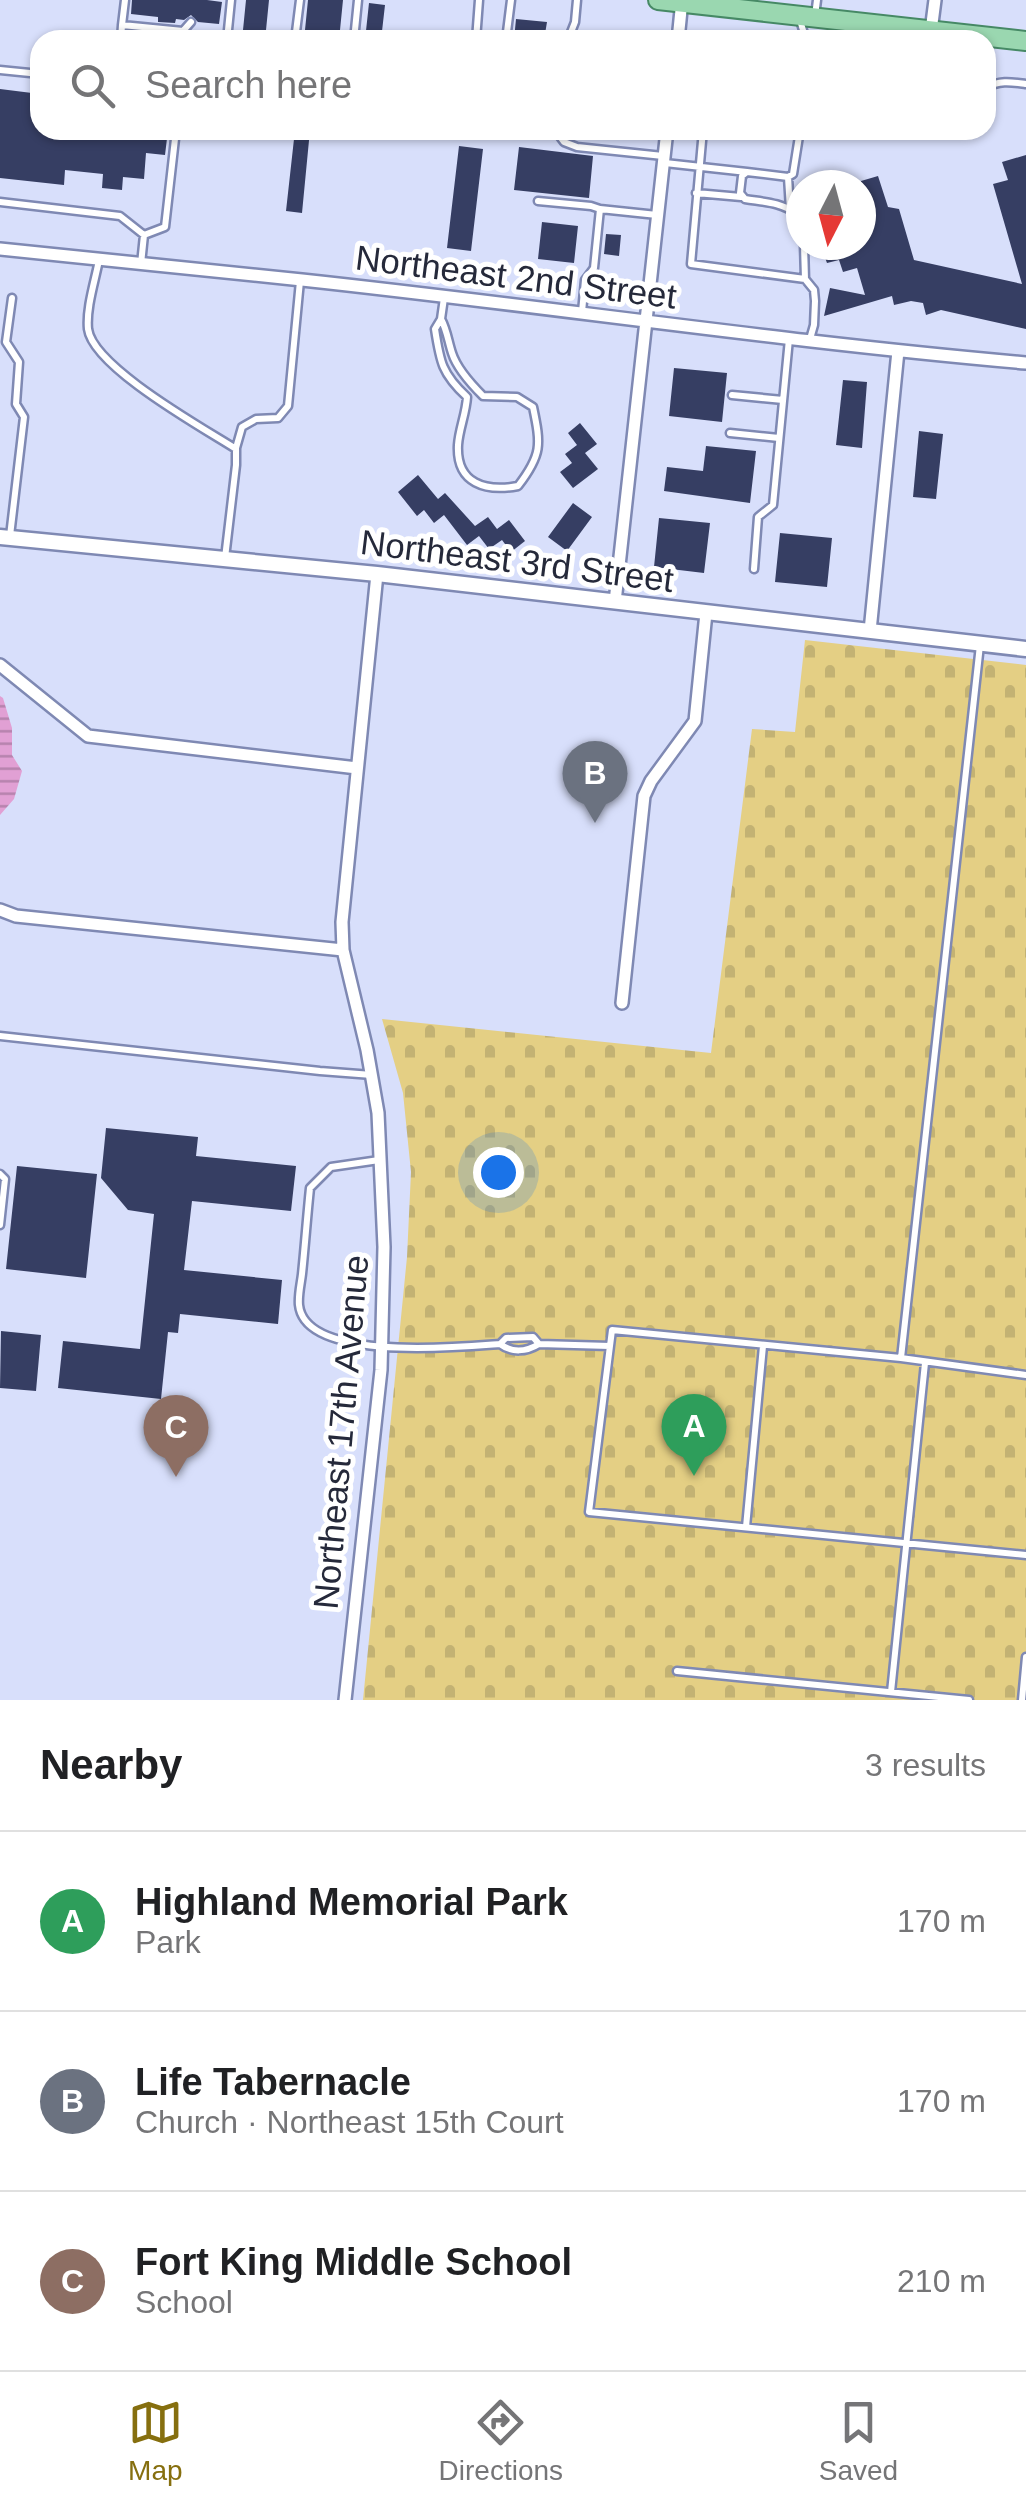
<!DOCTYPE html>
<meta charset="utf-8">
<style>
:root{--surface:#fff;--page:#f2f2f2;--text:#202124;--muted:#757577;--line:#e0e0e0;--accent:#866f0f}
body{margin:0;font-family:Arial,sans-serif;background:var(--page);color:var(--text)}
.compass{position:absolute;left:786px;top:170px;width:90px;height:90px;border-radius:50%;background:var(--surface);box-shadow:0 2px 8px #0004;rotate:186deg}
.you{position:absolute;left:498px;top:1172px;width:35px;height:35px;margin:-25px;border:8px solid #fff;border-radius:50%;background:#1a73e8;box-shadow:0 0 0 15px #1a73e833}
.badge{display:grid;place-items:center;width:65px;height:65px;border-radius:50%;background:var(--accent);color:#fff;font-size:32px;font-weight:700}
.pin{position:absolute;translate:-50% -82px;filter:drop-shadow(0 2px 5px #0008)}
.pin::after{content:'';position:absolute;top:52px;width:35px;height:30px;background:inherit;clip-path:polygon(0 0,100% 0,50% 100%)}
.list{margin:0;padding:0;list-style:none}
h2{display:flex;justify-content:space-between;align-items:center;height:130px;margin:0;padding:0 40px;font-size:42px}
h2 small{font-size:32px;font-weight:400;color:var(--muted)}
.list li{display:grid;grid-template-columns:65px 1fr auto;gap:30px;align-items:center;box-sizing:border-box;height:180px;padding:0 40px;border-top:2px solid var(--line)}
.list b{display:block;font-size:38px;white-space:nowrap}
.list p{margin:0;font-size:32px;white-space:nowrap;color:var(--muted)}
.list em{font-size:32px;font-style:normal;color:var(--muted)}
.icon{flex:none;width:55px;height:55px;fill:none;stroke:currentColor;stroke-width:2;stroke-linecap:round;stroke-linejoin:round}
.map{position:relative;flex:none;width:1026px;height:1700px;overflow:hidden}
.search{position:absolute;background:var(--surface);box-shadow:0 2px 8px #0004;left:30px;right:30px;top:30px;height:110px;display:flex;align-items:center;gap:25px;box-sizing:border-box;padding:0 35px;border-radius:30px;color:var(--muted);font-size:38px}
.sheet{height:670px;background:var(--surface)}
nav{display:flex;justify-content:space-around;align-items:center;box-sizing:border-box;height:140px;border-top:2px solid var(--line);background:var(--surface);font-size:28px;color:var(--muted)}
nav a{display:grid;justify-items:center;gap:5px}
nav .on{color:var(--accent)}
.map>svg:first-child{display:block}
.cemetery{fill:url(#cemetery-stones)}
.water{fill:url(#water-rules)}
.building{fill:#363e63}
.lines{fill:none;stroke-linecap:round;stroke-linejoin:round}
.service-casing{stroke:#7f89b3;stroke-width:11}
.minor-casing{stroke:#7f89b3;stroke-width:16}
.tertiary-casing{stroke:#7f89b3;stroke-width:19}
.primary-casing{stroke:#468965;stroke-width:22}
.service{stroke:#fff;stroke-width:6}
.minor{stroke:#fff;stroke-width:11}
.tertiary{stroke:#fff;stroke-width:14}
.primary{stroke:#9ad7b0;stroke-width:18}
.labels{text-anchor:middle;stroke-width:10;stroke-linejoin:round;paint-order:stroke}
.street-label{font-size:35px;fill:#25293a;stroke:#fff}
</style>
<div class="map">
<svg width="1026" height="1700" viewBox="0 0 1026 1700">
<defs>
<pattern id="cemetery-stones" width="16" height="16" patternUnits="userSpaceOnUse" patternTransform="scale(2.5)"><rect width="16" height="16" fill="#e4cf84"/><path d="M2 7V4a2 2 0 0 1 4 0v3zM10 15v-3a2 2 0 0 1 4 0v3z" fill="#c3b273"/></pattern>
<pattern id="water-rules" width="6" height="5" patternUnits="userSpaceOnUse" patternTransform="scale(2.5)"><rect width="6" height="5" fill="#e1a0d4"/><path d="M0 2.5h6" fill="none" stroke="#b682ad"/></pattern>
</defs>
<rect width="100%" height="100%" fill="#d8dffb"/>
<path class="cemetery" d="M805 640 1026 665V1700H363L407 1257 411 1172 403 1093 382 1019 711 1053 752 729 795 732Z"/>
<path class="water" d="M0 696 3 698 12 728V755L22 771 14 799 0 815Z"/>
<path class="building" d="M132 0H207L222 2 219 24 198 22 191 15 184 20 176 19 175 23 158 22V17L131 14Z
M246 0H269L265 40H242Z
M308 0H343L339 40H304Z
M369 3 385 5 381 40H365Z
M516 19 547 22 544 40H514Z
M0 89 40 94V130H168L165 155 146 153 144 179 123 177 122 190 102 188 103 174 65 170 64 185 0 178Z
M295 130H310L302 213 286 211Z
M459 146 483 149 471 251 447 248Z
M519 147 593 156 589 198 514 190Z
M1026 155V329L941 310 926 315 923 303 911 301 894 305 892 296 824 316 830 288 865 295 857 268 843 272 839 260 827 263 823 252 834 249 833 245H861V181L878 176 888 207 899 209 914 260 1022 284 993 184 1008 180 1002 162Z
M542 222 578 226 574 263 538 259Z
M606 234 621 235 619 256 604 254Z
M674 368 727 373 722 422 669 416Z
M843 380 867 382 862 448 836 445Z
M580 423 597 444 585 453 598 469 573 488 560 472 572 463 565 454 577 445 568 433Z
M919 431 943 434 936 499 913 497Z
M706 446 756 451 750 503 664 491 667 467 703 471Z
M418 475 438 499 445 493 475 526 488 517 497 529 509 520 525 541 511 552 502 540 489 549 479 536 467 545 444 515 434 523 424 510 417 516 398 492Z
M573 503 592 517 567 551 548 537Z
M659 518 710 523 704 573 654 567Z
M780 533 832 538 827 587 775 582Z
M106 1128 198 1137 196 1156 296 1166 291 1211 192 1201 184 1270 282 1280 278 1324 180 1314 178 1333 168 1332 161 1399 58 1388 63 1341 140 1349 154 1214 128 1210 101 1178Z
M17 1166 97 1174 86 1278 6 1269Z
M1 1331 41 1335 36 1391 0 1388Z"/>
<g class="lines">
<g class="service-casing">
<path id="service" d="M125 0 122 25 183 31 191 22
M815 16 817 0
M799 17 806 40
M121 40 122 25
M227 40 231 0
M295 40 300 0
M354 40 358 0
M476 40 479 0
M506 40 511 0
M568 40 575 22 577 0
M0 70 40 74
M986 88C999 80 1011 82 1026 84
M555 130 564 142 577 147 663 156
M703 130 691 264 805 279
M800 130 793 174 788 177 747 172 742 176 740 193 745 199C763 202 781 202 797 214L801 228
M665 163 747 172
M788 177 790 209
M696 193 741 197
M538 201 591 206 600 209
M0 202 120 216 144 235 141 264
M144 235 165 227 176 130
M804 245 805 279 814 290 815 301 814 325 810 339
M99 260C95 281 86 308 88 329 93 367 203 428 236 449V465L225 558
M582 312 585 280 594 268 600 209 657 215
M441 319C447 330 448 341 452 353 457 369 471 384 483 396L517 397 533 407C541 445 542 455 518 486 486 492 456 484 458 445 459 429 466 414 467 397 442 374 440 362 435 329L441 319 444 298
M732 395 783 400
M730 433 779 438
M236 448 242 427 256 419 278 418 288 406 300 281
M10 536 24 417 16 404 19 362 6 342 12 298
M754 569 758 517 773 505 789 339
M0 1036 320 1071 372 1075
M379 1160 331 1167 310 1188C307 1217 305 1245 302 1274 301 1283 298 1295 299 1305 305 1362 459 1347 500 1344L506 1338 533 1337 539 1344C526 1352 512 1353 500 1344
M0 1174 5 1179 0 1225
M539 1344 610 1346
M901 1358 980 645
M1026 1375 901 1358 612 1330 589 1512 1026 1555
M746 1527 763 1346
M677 1671 969 1700
M891 1692 925 1363
M1022 1700 1026 1657"/>
</g>
<g class="minor-casing">
<path id="minor" d="M931 31 935 0
M678 40 682 0
M0 249C101 260 201 269 302 280 544 306 784 342 1026 363
M615 602 667 130
M870 631 898 351
M0 665 88 736 357 768
M0 910 16 916 343 950
M622 1003 644 796 651 781 695 721 706 613
M345 1700 381 1370 384 1247 378 1113 367 1050 343 950 342 922 377 574"/>
</g>
<g class="tertiary-casing">
<path id="tertiary" d="M0 537 377 574 1026 649"/>
</g>
<g class="primary-casing">
<path id="primary" d="M658 0 1026 41"/>
</g>
<use href="#service" class="service"/>
<use href="#minor" class="minor"/>
<use href="#tertiary" class="tertiary"/>
<use href="#primary" class="primary"/>
</g>
<g class="labels">
<g class="street-label">
<text transform="translate(516 277) rotate(7)" y="12">Northeast 2nd Street</text>
<text transform="translate(517 561) rotate(7)" y="12">Northeast 3rd Street</text>
<text transform="translate(341 1432) rotate(-85)" y="12">Northeast 17th Avenue</text>
</g>
</g>
</svg>
<svg class="compass" viewBox="-18 -18 36 36"><path d="M0-13l5 13h-10z" fill="#e53935"/><path d="M0 13l5-13h-10z" fill="#757577"/></svg>
<div class="you"></div>
<div class="pin badge" style="left:694px;top:1476px;background:#2e9e5b">A</div>
<div class="pin badge" style="left:595px;top:823px;background:#6b7280">B</div>
<div class="pin badge" style="left:176px;top:1477px;background:#8d6e63">C</div>
<div class="search"><svg class="icon" aria-label="search" viewBox="0 0 24 24"><circle cx="10" cy="10" r="6"/><path d="M15 15l6 6"/></svg>Search here</div>
</div>
<section class="sheet">
<h2>Nearby<small>3 results</small></h2>
<ul class="list">
<li><span class="badge" style="background:#2e9e5b">A</span><div><b>Highland Memorial Park</b><p>Park</p></div><em>170 m</em></li>
<li><span class="badge" style="background:#6b7280">B</span><div><b>Life Tabernacle</b><p>Church · Northeast 15th Court</p></div><em>170 m</em></li>
<li><span class="badge" style="background:#8d6e63">C</span><div><b>Fort King Middle School</b><p>School</p></div><em>210 m</em></li>
</ul>
</section>
<nav>
<a class="on"><svg class="icon" aria-label="map" viewBox="0 0 24 24"><path d="M3 6l6-2 6 2 6-2v14l-6 2-6-2-6 2zM9 4v14M15 6v14"/></svg>Map</a>
<a><svg class="icon" aria-label="directions" viewBox="0 0 24 24"><path d="M12 3l9 9-9 9-9-9zM9 14v-3h6M13 9l2 2-2 2"/></svg>Directions</a>
<a><svg class="icon" aria-label="saved" viewBox="0 0 24 24"><path d="M7 4h10v16l-5-4-5 4z"/></svg>Saved</a>
</nav>
